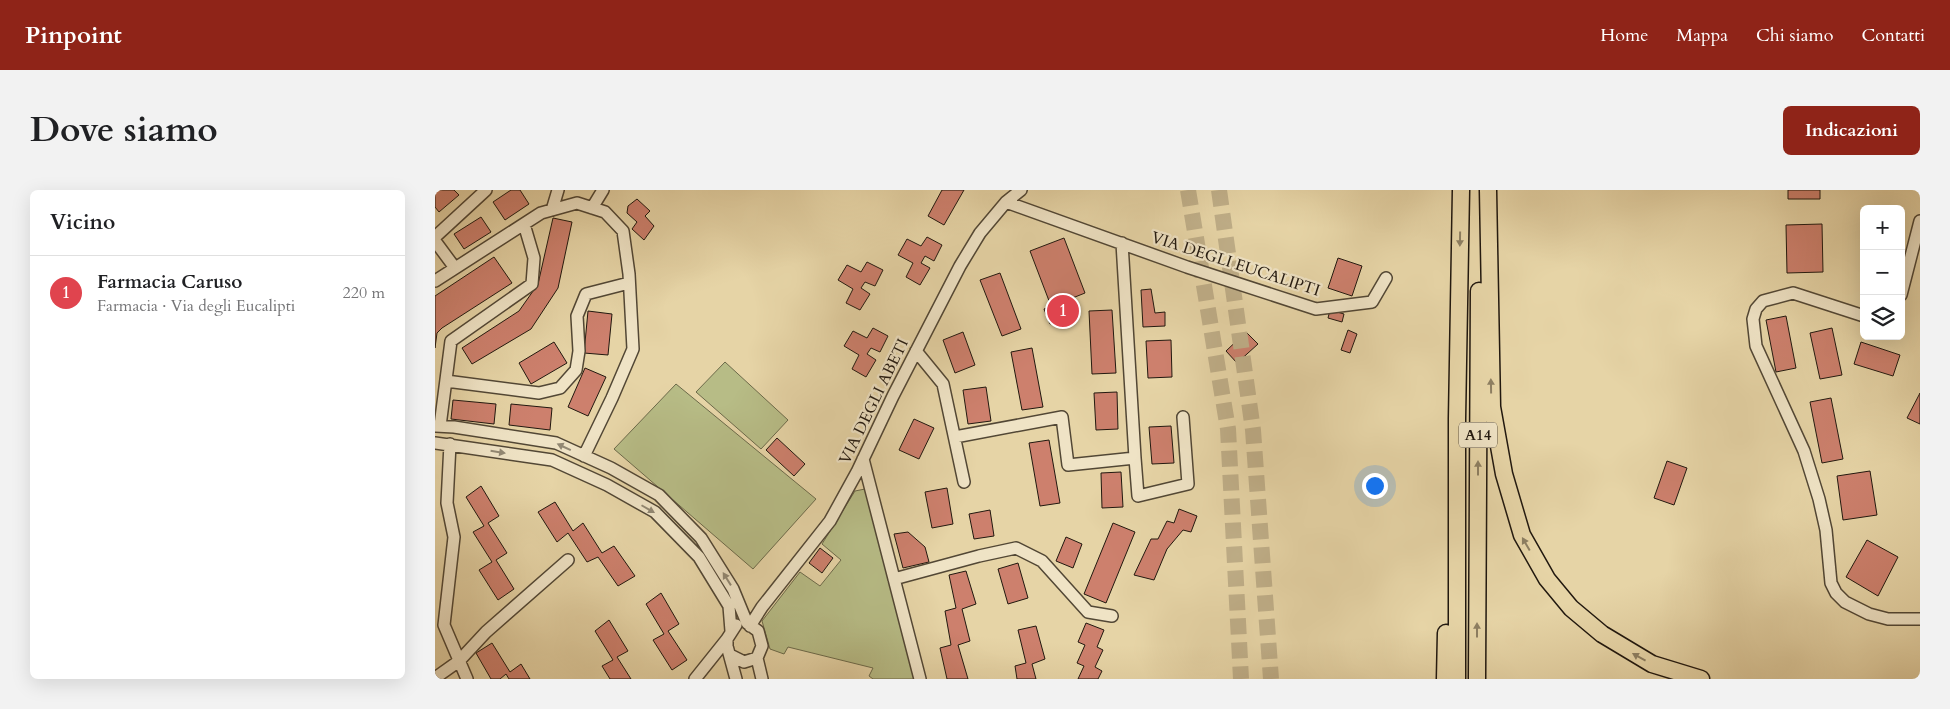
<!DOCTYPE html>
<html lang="it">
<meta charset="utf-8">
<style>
:root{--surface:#fff;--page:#f2f2f2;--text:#202124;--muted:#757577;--line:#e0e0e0;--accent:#8f2418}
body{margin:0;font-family:Cardo,serif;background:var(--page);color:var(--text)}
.controls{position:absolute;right:15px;top:15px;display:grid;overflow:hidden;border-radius:8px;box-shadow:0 5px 20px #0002}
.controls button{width:45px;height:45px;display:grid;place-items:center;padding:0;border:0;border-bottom:1px solid var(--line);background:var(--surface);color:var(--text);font:25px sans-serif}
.you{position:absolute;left:939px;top:295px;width:18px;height:18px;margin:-12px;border:4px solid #fff;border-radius:50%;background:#1a73e8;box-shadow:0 0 0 8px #1a73e833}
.badge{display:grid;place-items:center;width:32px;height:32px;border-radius:50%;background:var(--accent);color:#fff;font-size:16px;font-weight:700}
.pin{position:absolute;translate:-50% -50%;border:2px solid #fff;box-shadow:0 1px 5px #0006}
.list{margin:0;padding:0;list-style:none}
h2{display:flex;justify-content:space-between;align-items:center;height:65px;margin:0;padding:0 20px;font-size:21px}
h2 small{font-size:16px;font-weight:400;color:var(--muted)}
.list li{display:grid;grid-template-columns:32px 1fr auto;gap:15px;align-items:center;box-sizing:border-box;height:75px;padding:0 20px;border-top:1px solid var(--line)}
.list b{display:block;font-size:19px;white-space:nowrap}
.list p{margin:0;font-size:16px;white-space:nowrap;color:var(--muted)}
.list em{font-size:16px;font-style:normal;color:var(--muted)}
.icon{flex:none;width:28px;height:28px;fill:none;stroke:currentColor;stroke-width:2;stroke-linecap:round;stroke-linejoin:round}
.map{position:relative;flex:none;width:1485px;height:489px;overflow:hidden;border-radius:8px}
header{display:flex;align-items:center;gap:30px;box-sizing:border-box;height:70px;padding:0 25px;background:var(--accent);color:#fff}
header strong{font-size:24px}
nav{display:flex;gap:28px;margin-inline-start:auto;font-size:18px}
.intro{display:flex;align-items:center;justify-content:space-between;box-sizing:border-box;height:120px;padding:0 30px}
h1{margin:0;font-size:35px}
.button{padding:12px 22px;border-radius:8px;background:var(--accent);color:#fff;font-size:18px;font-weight:700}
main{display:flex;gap:30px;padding:0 30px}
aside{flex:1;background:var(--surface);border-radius:8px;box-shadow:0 5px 20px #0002}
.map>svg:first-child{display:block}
.green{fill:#b7bc86;stroke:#6c6a4a}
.building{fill:#cd806d;stroke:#21180f}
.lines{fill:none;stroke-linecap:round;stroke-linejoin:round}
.highway-tunnel{stroke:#bfae88;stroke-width:16;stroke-dasharray:16 8;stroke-linecap:butt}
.minor-casing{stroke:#524735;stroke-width:14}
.highway-casing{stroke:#21180f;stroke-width:19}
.minor{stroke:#efe3c5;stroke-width:11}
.highway{stroke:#e6d4a6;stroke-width:16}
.oneway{fill:#8d7f62}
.oneway2{fill:#928873}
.labels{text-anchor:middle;stroke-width:4.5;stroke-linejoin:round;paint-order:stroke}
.shield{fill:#efe3c5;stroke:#5f5546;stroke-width:1}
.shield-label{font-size:15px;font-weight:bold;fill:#21180f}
.street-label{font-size:16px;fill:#21180f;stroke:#efe3c5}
</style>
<header>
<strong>Pinpoint</strong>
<nav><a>Home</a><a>Mappa</a><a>Chi siamo</a><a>Contatti</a></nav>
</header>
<div class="intro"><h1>Dove siamo</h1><a class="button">Indicazioni</a></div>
<main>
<aside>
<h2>Vicino<small></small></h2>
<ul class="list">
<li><span class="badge" style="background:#e0444e">1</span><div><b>Farmacia Caruso</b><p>Farmacia · Via degli Eucalipti</p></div><em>220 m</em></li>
</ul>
</aside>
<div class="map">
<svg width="1485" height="489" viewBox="0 0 1485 489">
<rect width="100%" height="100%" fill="#e6d4a6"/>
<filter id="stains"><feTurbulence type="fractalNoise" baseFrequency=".004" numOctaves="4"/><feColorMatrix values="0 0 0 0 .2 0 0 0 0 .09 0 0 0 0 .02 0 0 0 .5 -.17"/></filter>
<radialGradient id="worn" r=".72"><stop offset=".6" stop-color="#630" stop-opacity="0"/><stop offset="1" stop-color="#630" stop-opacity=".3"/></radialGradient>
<path class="green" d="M290 172 353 230 326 259 261 202Z
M241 194 381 309 318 379 179 259Z
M430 299 480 489H438L434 486 438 478 353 457 349 464 335 459 327 431 365 382 385 396 406 370 387 354 420 301Z"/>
<path class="building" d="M3 0H19L24 5 4 22 0 17V2Z
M76 0H85L94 14 70 30 58 12Z
M507 0H529L509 35 493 26Z
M1353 0H1385V9H1353Z
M202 9 215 21 210 26 219 36 209 50 197 39 202 32 192 23 193 16Z
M46 27 56 42 29 59 19 44Z
M118 28 137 32 123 98 96 139 37 174 27 158 84 121 103 94Z
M1387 34 1388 82 1352 83 1351 35Z
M492 47 507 55 499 71 490 66 486 73 495 78 485 95 471 87 478 73 463 65 472 49 486 56Z
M629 48 650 103 630 111 635 126 615 134 609 119 616 116 595 61Z
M59 67 77 93 7 138 2 143 0 158V106Z
M903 68 927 76 917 106 893 98Z
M432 72 448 80 440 96 430 92 426 98 435 104 425 120 411 113 418 99 403 90 412 75 426 82Z
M565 83 586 139 567 146 545 90Z
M716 99 720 123 730 122V136L708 137 706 100Z
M677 120 681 183 657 184 654 121Z
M895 120 909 124 907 132 893 128Z
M153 121 177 124 173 165 149 163Z
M1351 126 1361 178 1341 182 1331 130Z
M438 138 453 146 445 162 436 158 432 164 441 170 431 187 417 179 424 165 409 156 418 141 432 148Z
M1397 138 1407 185 1385 189 1375 143Z
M913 140 922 144 915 163 906 160Z
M528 142 540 175 520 183 508 150Z
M811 142 823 154 802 173 791 161Z
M736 150 737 187 713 188 711 151Z
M119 152 132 173 96 194 84 173Z
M1426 152 1465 165 1458 186 1419 174Z
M597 158 608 217 587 220 576 162Z
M150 178 171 187 153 226 133 217Z
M551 197 556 231 533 234 528 200Z
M682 202 683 239 661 240 659 203Z
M1485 203V234L1472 228Z
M1396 208 1408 269 1387 273 1375 212Z
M18 210 61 214 59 234 16 229Z
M76 214 117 218 115 240 74 235Z
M479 229 499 238 484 269 464 260Z
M736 236 739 273 717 274 714 237Z
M342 248 370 274 359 286 331 260Z
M614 250 625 313 605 316 594 253Z
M1232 271 1252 278 1239 315 1219 308Z
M1435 281 1442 325 1408 330 1402 286Z
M686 282 688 317 667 318 666 283Z
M46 296 64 326 53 333 72 363 61 370 79 399 63 410 44 380 57 372 38 342 49 336 31 307Z
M512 298 518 334 497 338 490 302Z
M120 312 138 341 148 333 167 363 179 356 200 386 183 396 163 367 152 372 133 343 122 352 103 322Z
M744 319 762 326 756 342 748 340 732 359 719 390 699 385 716 349H723L732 331 739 333Z
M555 320 559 346 539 349 534 324Z
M678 333 700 342 671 413 649 404Z
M473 342 490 357 494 372 468 378 459 344Z
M631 347 647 354 638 378 621 371Z
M1432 350 1463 367 1443 406 1411 387Z
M385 358 398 368 387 383 374 373Z
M583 373 593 408 573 414 563 379Z
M531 381 541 414 527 419 535 451 523 455 533 489H512L505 458 516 455 510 421 521 418 514 385Z
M226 403 244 434 233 441 252 470 237 480 218 450 229 444 211 414Z
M174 430 193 461 182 467 196 489H175L167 476 178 470 160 441Z
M651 433 669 440 662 457 668 460 660 477 667 481 663 489H643L649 476 642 473 650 455 643 452Z
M601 436 610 469 597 474 601 489H582L580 476 591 473 583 440Z
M57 453 75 482 86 474 95 489H74L71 484 65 489H56L41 463Z"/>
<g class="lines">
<path class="highway-tunnel" d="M753 0 793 239 806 489
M784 0 818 240 836 489"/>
<g class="minor-casing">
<path id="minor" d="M571 12 752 77 881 119 937 112 951 88
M157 18 168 0
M117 20 123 0
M0 47 51 0
M0 51 20 78
M0 91 106 23 142 13 170 22 188 41 194 84 198 159 177 208 149 266
M1466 105 1485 31
M1429 126 1358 103 1328 111 1321 119 1318 129 1321 156 1369 261 1384 309 1391 340 1396 393 1401 403 1410 412 1434 424 1453 429H1485
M481 161 508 194 529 292
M11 191 104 203 125 198 141 180 144 161 142 126 151 104 194 93
M0 236 19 237 121 253 176 278 224 305 266 348 298 399 312 433 323 441 327 456 322 468 327 489
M5 236 16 151 97 94 99 68 89 34
M520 247 627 227 633 275 700 268 687 53
M0 253 117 270 172 295 220 322 264 367 294 416 296 441
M15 254 12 313 19 347 9 435 32 489
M700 268 703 306 753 294 748 227
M428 269 485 489
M459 389 544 366 581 358 607 371 653 422 677 426
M315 436 327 417 395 331 422 282 458 206 525 76 545 43 571 12 586 0
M295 465 309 472 322 468
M0 488 24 471 51 442 133 370
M260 489 292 449
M301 489 292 456V449L301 435"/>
</g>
<g class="highway-casing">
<path id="highway" d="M1053 0 1057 217 1069 284 1087 345 1112 389 1136 418 1167 444 1217 474 1266 489
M1010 489 1011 443
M1022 489V229L1026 0
M1042 489 1044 101"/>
</g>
<use href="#minor" class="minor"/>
<use href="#highway" class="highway"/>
</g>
<defs><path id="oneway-solid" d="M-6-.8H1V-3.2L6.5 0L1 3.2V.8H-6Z" transform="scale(1.25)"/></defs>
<g class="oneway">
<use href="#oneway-solid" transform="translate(1025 49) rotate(91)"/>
<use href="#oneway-solid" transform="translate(1056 196) rotate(-91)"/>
<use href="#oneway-solid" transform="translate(1043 278) rotate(-90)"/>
<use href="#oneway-solid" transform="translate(1091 354) rotate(-120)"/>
<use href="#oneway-solid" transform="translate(1042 440) rotate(-90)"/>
<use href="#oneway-solid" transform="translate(1204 467) rotate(-151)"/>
</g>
<g class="oneway2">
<use href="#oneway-solid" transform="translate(129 257) rotate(-155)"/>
<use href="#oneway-solid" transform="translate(63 262) rotate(9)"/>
<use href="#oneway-solid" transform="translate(213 319) rotate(30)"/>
<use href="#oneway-solid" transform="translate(292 389) rotate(-122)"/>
</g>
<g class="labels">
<rect class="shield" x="1024" y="232.5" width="38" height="25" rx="4"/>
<g class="shield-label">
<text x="1043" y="250">A14</text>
</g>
<g class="street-label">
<text transform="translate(801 73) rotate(18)" y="6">VIA DEGLI EUCALIPTI</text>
<text transform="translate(438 211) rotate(-64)" y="6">VIA DEGLI ABETI</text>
</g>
</g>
<rect width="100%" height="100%" filter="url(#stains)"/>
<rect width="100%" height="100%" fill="url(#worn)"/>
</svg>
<div class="controls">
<button>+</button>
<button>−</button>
<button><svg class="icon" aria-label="layers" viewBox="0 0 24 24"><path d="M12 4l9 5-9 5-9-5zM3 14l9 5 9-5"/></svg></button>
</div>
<div class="you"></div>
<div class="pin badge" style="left:628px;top:121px;background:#e0444e">1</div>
</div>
</main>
